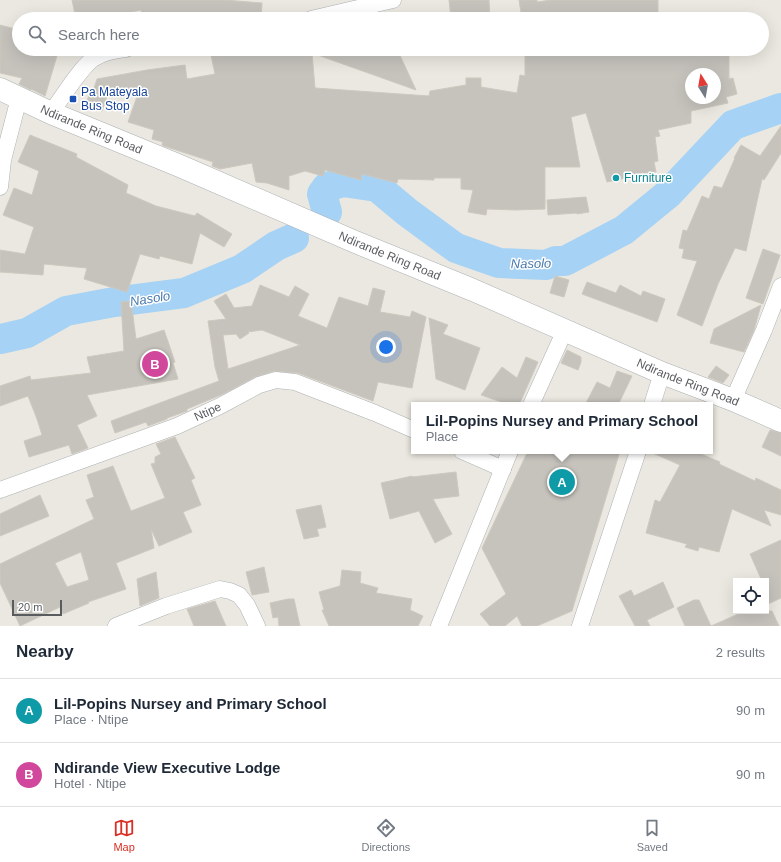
<!DOCTYPE html>
<meta charset="utf-8">
<style>
:root{--surface:#fff;--page:#f6f6f7;--text:#1f2937;--muted:#747a83;--line:#e0e1e3;--accent:#d93025}
body{margin:0;font-family:Helvetica,sans-serif;background:var(--page);color:var(--text)}
.controls{position:absolute;right:12px;bottom:12px;display:grid;overflow:hidden;border-radius:0px;box-shadow:0 4px 16px #0002}
.controls button{width:36px;height:36px;display:grid;place-items:center;padding:0;border:0;border-bottom:1px solid var(--line);background:var(--surface);color:var(--text);font:20px sans-serif}
.compass{position:absolute;left:685px;top:68px;width:36px;height:36px;border-radius:50%;background:var(--surface);box-shadow:0 4px 16px #0002;rotate:349deg}
.scale{position:absolute;left:12px;bottom:10px;width:50px;box-sizing:border-box;padding-left:4px;border:2px solid #595c5f;border-top:0;font-size:11px;line-height:14px;white-space:nowrap;color:#595c5f;-webkit-text-stroke:3px #fff;paint-order:stroke}
.you{position:absolute;left:386px;top:347px;width:14px;height:14px;margin:-10px;border:3px solid #fff;border-radius:50%;background:#1a73e8;box-shadow:0 0 0 6px #1a73e833}
.badge{display:grid;place-items:center;width:26px;height:26px;border-radius:50%;background:var(--accent);color:#fff;font-size:13px;font-weight:700}
.pin{position:absolute;translate:-50% -50%;border:2px solid #fff;box-shadow:0 1px 4px #0006}
.popup{position:absolute;left:411px;top:402px;width:302px;height:52px;box-sizing:border-box;display:grid;place-content:center;border-radius:0px;background:var(--surface);filter:drop-shadow(0 1px 3px #0005);font-size:13px;white-space:nowrap;color:var(--muted)}
.popup b{font-size:15px;color:var(--text)}
.popup::after{content:'';position:absolute;left:50%;top:100%;margin-left:-8px;border:8px solid transparent;border-top-color:var(--surface)}
.list{margin:0;padding:0;list-style:none}
h2{display:flex;justify-content:space-between;align-items:center;height:52px;margin:0;padding:0 16px;font-size:17px}
h2 small{font-size:13px;font-weight:400;color:var(--muted)}
.list li{display:grid;grid-template-columns:26px 1fr auto;gap:12px;align-items:center;box-sizing:border-box;height:64px;padding:0 16px;border-top:1px solid var(--line)}
.list b{display:block;font-size:15px;white-space:nowrap}
.list p{margin:0;font-size:13px;white-space:nowrap;color:var(--muted)}
.list em{font-size:13px;font-style:normal;color:var(--muted)}
.icon{flex:none;width:22px;height:22px;fill:none;stroke:currentColor;stroke-width:2;stroke-linecap:round;stroke-linejoin:round}
.map{position:relative;flex:none;width:781px;height:626px;overflow:hidden}
.search{position:absolute;background:var(--surface);box-shadow:0 4px 16px #0002;left:12px;right:12px;top:12px;height:44px;display:flex;align-items:center;gap:10px;box-sizing:border-box;padding:0 14px;border-radius:22px;color:var(--muted);font-size:15px}
.sheet{height:180px;background:var(--surface)}
nav{display:flex;justify-content:space-around;align-items:center;box-sizing:border-box;height:56px;border-top:1px solid var(--line);background:var(--surface);font-size:11px;color:var(--muted)}
nav a{display:grid;justify-items:center;gap:2px}
nav .on{color:var(--accent)}
.map>svg:first-child{display:block}
.lines{fill:none;stroke-linecap:round;stroke-linejoin:round}
.stream{stroke:#a5d2f5;stroke-width:5}
.river{stroke:#a5d2f5;stroke-width:30}
.building{fill:#c6c3bd;stroke:#cec9bf;fill-rule:evenodd}
.street-casing{stroke:#aeb1b4;stroke-width:17}
.secondary-casing{stroke:#adb0b4;stroke-width:23}
.street{stroke:#fff;stroke-width:16}
.secondary{stroke:#fff;stroke-width:22}
.transit-dot{fill:#1a4fb4;stroke:#fff;stroke-width:1.5}
.culture-dot{fill:#0f9aa8;stroke:#fff;stroke-width:1.5}
.labels{text-anchor:middle;stroke-width:3;stroke-linejoin:round;paint-order:stroke}
.transit-label{font-size:12px;fill:#164399;stroke:#fff;text-anchor:start}
.street-label{font-size:12px;fill:#595c5f;stroke:#fff}
.culture-label{font-size:12px;fill:#0d838f;stroke:#fff;text-anchor:start}
.water-label{font-size:13px;font-style:italic;fill:#4879ad;stroke:#fff}
</style>
<div class="map">
<svg width="781" height="626" viewBox="0 0 781 626">
<rect width="100%" height="100%" fill="#eae8e0"/>
<g class="lines">
<path class="stream" d="M294 238 297 235"/>
<path class="river" d="M327 212 322 194 327 187 343 182 377 187 407 212 456 248 499 263 546 265 556 261H565L624 230 668 194 733 125 781 108
M0 339 27 333 66 311 114 302 184 293 242 269 276 246 294 238"/>
</g>
<path class="building" d="M72 0H225L262 3 261 19 207 16 194 19H142L141 10 102 18V19H76Z
M449 0H489L490 19H451Z
M519 0H537V2L551 0H658V19H522Z
M0 25 19 30V49H59L45 96 31 89V90L19 84 22 78 0 73Z
M241 49H397L416 90 312 53 315 88 429 96 430 91 466 85V78H481V87L517 93 520 75 525 76V49H643V53L668 49H729V79L733 78 737 94 726 97 728 103 691 111V123L658 130 660 136 655 137 658 161 654 162 656 172 636 174V176L607 182 586 113 571 117 580 167H545V209L515 210 487 209 486 215 468 212 473 190 461 189V178H434V180L398 179 397 183 362 174 361 180 325 170 323 176 305 171 289 176V190L267 183 256 182 252 163 220 169 212 166 213 162 164 146 162 145 163 142 152 139 154 130 128 122 139 91 107 96 102 111 85 105 90 93 92 94 97 79 147 70 185 65 187 79 215 74 211 55ZM691 74H715V98H691Z
M781 126V153L764 180 762 179 746 251 735 248 718 284 702 326 677 315 697 261 682 258 684 249 679 248 683 230 687 231 702 196 709 199 714 186 722 188 735 158H734L741 145 760 156Z
M30 135 77 154 76 157 128 185 126 193 156 206 195 216 197 213 232 234 224 247 200 233 192 264 160 256 159 259 140 254 127 292 84 279 87 268 44 264 43 275 0 272V250L25 254 34 227 3 215 14 188 32 195 39 171 18 162Z
M586 197 589 212 577 214V213L548 215 547 200Z
M763 249 780 255 763 304 746 298Z
M555 276 569 280 564 297 550 293Z
M587 282 616 293 620 285 641 296 643 291 665 299 657 322 582 294Z
M260 285 289 297 295 286 309 294 298 316 327 328 339 297 368 306 373 288 385 291 380 312 410 317 412 311 426 317 412 388 378 382 373 401 298 373 274 371 255 377 223 394 187 409V411L167 418V419L148 426 146 422 115 433 111 421 219 381 215 367 208 321 226 319 214 301 226 294 234 308 252 306ZM262 330 300 345 228 369 223 335 236 334 240 339 249 333 248 332Z
M131 301 136 339 164 330 175 362 173 363 178 379 87 395 97 416 77 425 88 448 72 454 69 445 29 457 24 441 42 435 37 419 28 396 0 406V386L30 376 31 380 91 373 87 357 124 351 121 302Z
M761 305 754 330 744 352 710 343 714 329Z
M429 318 448 325 443 334 480 348 465 390 436 379Z
M567 350 581 357V362L578 370 561 363Z
M526 357 538 362 519 405H510L481 395 502 367 517 378Z
M716 366 729 375 723 383 708 377Z
M617 371 632 376 618 405H585L597 382 610 388Z
M770 430 781 433V456L762 447Z
M175 437 195 478 191 480 201 505 183 512 192 532 159 546 151 529 154 548 116 563 126 589 88 602 89 603 63 614 60 607 20 626 0 583V564L94 519 86 500 94 497 87 475 113 466 131 511 165 498 151 464 155 463V457L161 454 156 444ZM81 552 89 580 67 587 55 563Z
M528 451H620L572 611 537 626H522L517 616 505 626H490L480 614 506 594 482 548Z
M648 451H694L720 462 719 464 755 481 756 478 781 490V515L764 510 771 526 732 509 719 552 699 547 698 551 685 547 687 544 646 533 655 500 660 502 680 465Z
M456 472 459 496 433 499 452 534 435 543 419 511 390 519 381 483 412 476V477Z
M40 495 49 516 0 536V514Z
M321 505 326 527 317 529 319 536 304 539 296 510Z
M781 540V598L766 605V581H762L750 554Z
M264 567 269 592 252 595 246 572Z
M342 570 361 572 360 583 378 588 376 593 412 599 410 610 423 616 418 626H329L322 610H324L319 592 340 586Z
M156 572 159 598 140 606 137 579Z
M663 582 674 607 647 620 650 626H635L619 596 631 590 634 596Z
M288 599H294L300 626H279L278 617 273 618 270 603Z
M694 600H699L711 626 745 611H772L779 626H685L677 608Z
M215 601 226 626H194L187 609Z"/>
<g class="lines">
<g class="street-casing">
<g id="street">
<path d="M311 19 393 0"/>
<path d="M51 113C61 99 81 67 93 59 103 52 115 50 126 49"/>
<path d="M0 187 3 160 19 98"/>
<path d="M733 400 764 330 781 286"/>
<path d="M531 405 565 330"/>
<path d="M652 405 662 373"/>
<path d="M462 451 503 469"/>
<path id="s1" d="M0 490 177 426 220 406 259 385 276 380 295 382 375 413 414 430"/>
<path d="M116 626 166 606 220 589 230 591 239 595 247 605 257 626"/>
<path d="M439 626 510 451"/>
<path d="M580 626 638 451"/>
</g>
</g>
<g class="secondary-casing">
<g id="secondary">
<path id="s2" d="M0 89 51 113 180 166 353 241 473 290 662 373 733 400 781 421"/>
</g>
</g>
<use href="#street" class="street"/>
<use href="#secondary" class="secondary"/>
</g>
<rect class="transit-dot" x="69" y="95" width="8" height="8" rx="2"/>
<circle class="culture-dot" cx="616" cy="178" r="4"/>
<g class="labels">
<g class="transit-label">
<text x="81" y="96">Pa Mateyala<tspan x="81" dy="14">Bus Stop</tspan></text>
</g>
<g class="street-label">
<text dy="4" stroke="none"><textPath href="#s2" startOffset="100">Ndirande Ring Road</textPath></text>
<text dy="4" stroke="none"><textPath href="#s2" startOffset="424">Ndirande Ring Road</textPath></text>
<text dy="4" stroke="none"><textPath href="#s2" startOffset="748">Ndirande Ring Road</textPath></text>
<text dy="4" stroke="none"><textPath href="#s1" startOffset="222">Ntipe</textPath></text>
</g>
<g class="culture-label">
<text x="624" y="182">Furniture</text>
</g>
<g class="water-label">
<text transform="translate(531 263) rotate(-1)" y="5">Nasolo</text>
<text transform="translate(150 298) rotate(-9)" y="5">Nasolo</text>
</g>
</g>
</svg>
<div class="controls">
<button><svg class="icon" aria-label="locate" viewBox="0 0 24 24"><circle cx="12" cy="12" r="6"/><path d="M12 2v4M12 18v4M2 12h4M18 12h4"/></svg></button>
</div>
<svg class="compass" viewBox="-18 -18 36 36"><path d="M0-13l5 13h-10z" fill="#e53935"/><path d="M0 13l5-13h-10z" fill="#747a83"/></svg>
<div class="scale">20 m</div>
<div class="you"></div>
<div class="pin badge" style="left:562px;top:482px;background:#0f9aa8">A</div>
<div class="popup"><b>Lil-Popins Nursey and Primary School</b>Place</div>
<div class="pin badge" style="left:155px;top:364px;background:#d1479c">B</div>
<div class="search"><svg class="icon" aria-label="search" viewBox="0 0 24 24"><circle cx="10" cy="10" r="6"/><path d="M15 15l6 6"/></svg>Search here</div>
</div>
<section class="sheet">
<h2>Nearby<small>2 results</small></h2>
<ul class="list">
<li><span class="badge" style="background:#0f9aa8">A</span><div><b>Lil-Popins Nursey and Primary School</b><p>Place · Ntipe</p></div><em>90 m</em></li>
<li><span class="badge" style="background:#d1479c">B</span><div><b>Ndirande View Executive Lodge</b><p>Hotel · Ntipe</p></div><em>90 m</em></li>
</ul>
</section>
<nav>
<a class="on"><svg class="icon" aria-label="map" viewBox="0 0 24 24"><path d="M3 6l6-2 6 2 6-2v14l-6 2-6-2-6 2zM9 4v14M15 6v14"/></svg>Map</a>
<a><svg class="icon" aria-label="directions" viewBox="0 0 24 24"><path d="M12 3l9 9-9 9-9-9zM9 14v-3h6M13 9l2 2-2 2"/></svg>Directions</a>
<a><svg class="icon" aria-label="saved" viewBox="0 0 24 24"><path d="M7 4h10v16l-5-4-5 4z"/></svg>Saved</a>
</nav>
